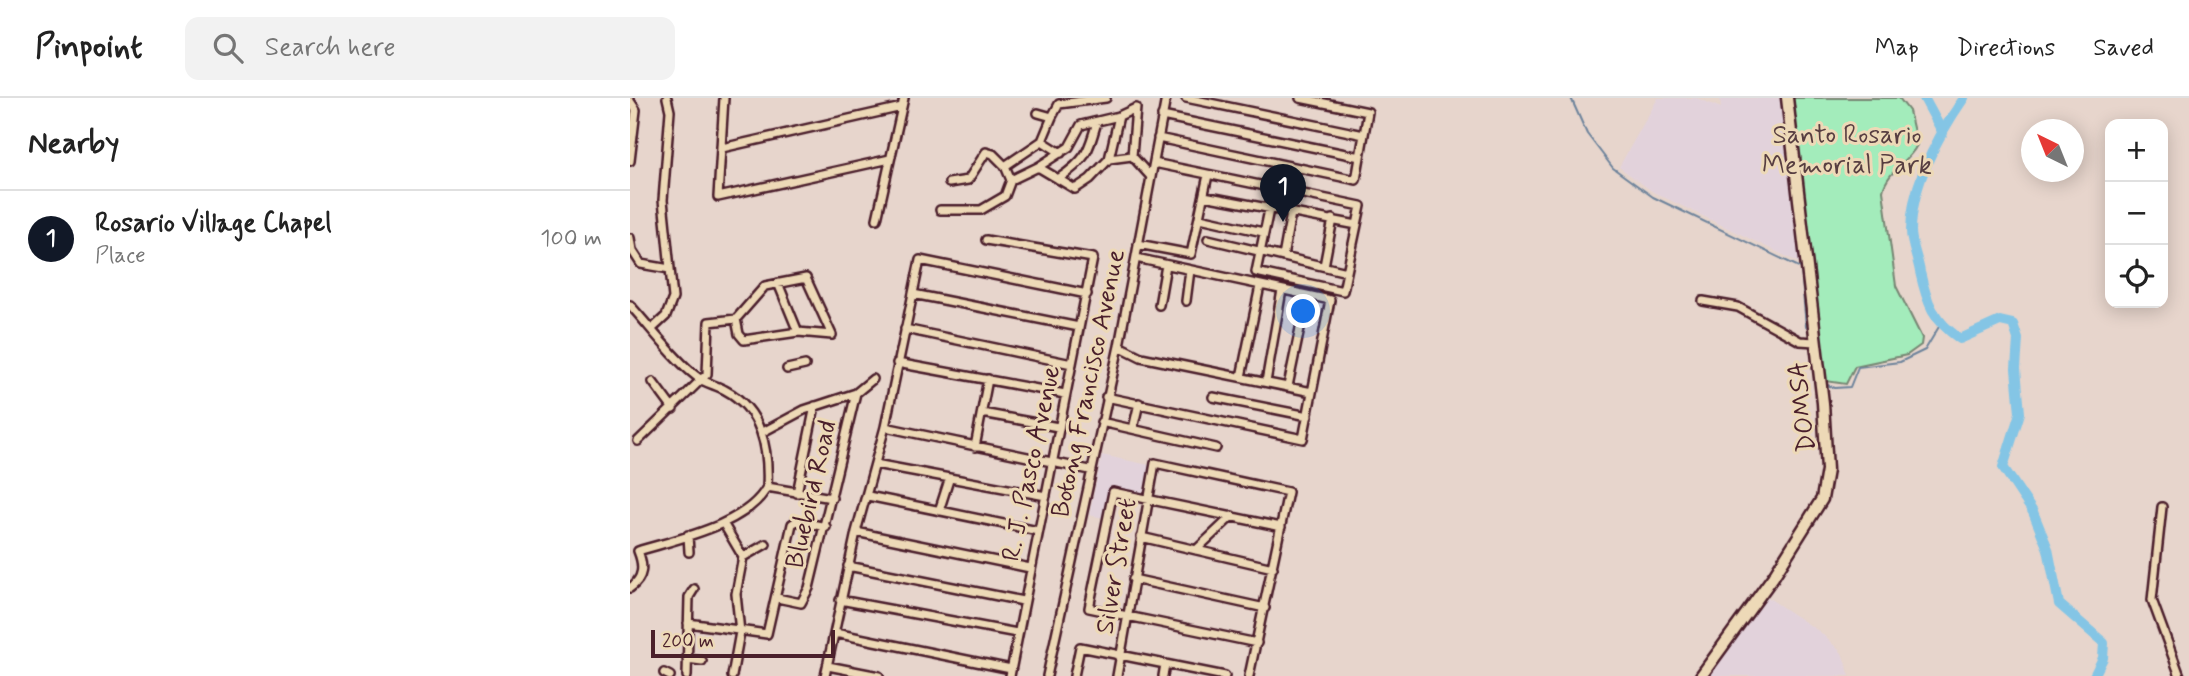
<!DOCTYPE html>
<meta charset="utf-8">
<style>
:root{--surface:#fff;--page:#f2f2f2;--text:#222;--muted:#767676;--line:#e0e0e0;--accent:#111827}
body{margin:0;font-family:Mynerve,sans-serif;background:var(--page);color:var(--text)}
.controls{position:absolute;right:21px;top:21px;display:grid;overflow:hidden;border-radius:14px;box-shadow:0 4px 18px #0003}
.controls button{width:63px;height:63px;display:grid;place-items:center;padding:0;border:0;border-bottom:2px solid var(--line);background:var(--surface);color:var(--text);font:35px sans-serif}
.compass{position:absolute;left:1391px;top:21px;width:63px;height:63px;border-radius:50%;background:var(--surface);box-shadow:0 4px 18px #0003;rotate:317deg}
.scale{position:absolute;left:21px;bottom:18px;width:184px;box-sizing:border-box;padding-left:7px;border:4px solid #4a1f2b;border-top:0;font-size:19px;line-height:24px;white-space:nowrap;color:#4a1f2b;-webkit-text-stroke:5px #edd9b7;paint-order:stroke}
.you{position:absolute;left:674px;top:214px;width:24px;height:24px;margin:-18px;border:5px solid #fff;border-radius:50%;background:#1a73e8;box-shadow:0 0 0 10px #1a73e833}
.badge{display:grid;place-items:center;width:46px;height:46px;border-radius:50%;background:var(--accent);color:#fff;font-size:23px;font-weight:700}
.pin{position:absolute;translate:-50% -58px;filter:drop-shadow(0 2px 4px #0008)}
.pin::after{content:'';position:absolute;top:37px;width:24px;height:21px;background:inherit;clip-path:polygon(0 0,100% 0,50% 100%)}
.list{margin:0;padding:0;list-style:none}
h2{display:flex;justify-content:space-between;align-items:center;height:91px;margin:0;padding:0 28px;font-size:30px}
h2 small{font-size:23px;font-weight:400;color:var(--muted)}
.list li{display:grid;grid-template-columns:46px 1fr auto;gap:21px;align-items:center;box-sizing:border-box;height:98px;padding:0 28px;border-top:2px solid var(--line)}
.list b{display:block;font-size:26px;white-space:nowrap}
.list p{margin:0;font-size:23px;white-space:nowrap;color:var(--muted)}
.list em{font-size:23px;font-style:normal;color:var(--muted)}
.icon{flex:none;width:38px;height:38px;fill:none;stroke:currentColor;stroke-width:2;stroke-linecap:round;stroke-linejoin:round}
.map{position:relative;flex:none;width:1559px;height:578px;overflow:hidden}
header{display:flex;align-items:center;gap:42px;box-sizing:border-box;height:98px;padding:0 35px;background:var(--surface);border-bottom:2px solid var(--line)}
header strong{font-size:33px}
nav{display:flex;gap:38px;margin-inline-start:auto;font-size:24px}
.search{width:490px;height:63px;background:var(--page);display:flex;align-items:center;gap:18px;box-sizing:border-box;padding:0 24px;border-radius:14px;color:var(--muted);font-size:26px}
main{display:flex}
aside{flex:1;background:var(--surface)}
.map>svg:first-child{display:block}
.built{fill:#e2d2db}
.green{fill:#a3ecbb;stroke:#768673;stroke-width:2}
.lines{fill:none;stroke-linecap:round;stroke-linejoin:round}
.stream{stroke:#6d839b;stroke-width:2}
.river{stroke:#84c5e5;stroke-width:10}
.minor-casing{stroke:#4a1f2b;stroke-width:12}
.secondary-casing{stroke:#4a1f2b;stroke-width:15}
.minor{stroke:#edd9b7;stroke-width:7}
.secondary{stroke:#edd9b7;stroke-width:10}
.labels{text-anchor:middle;stroke-width:6;stroke-linejoin:round;paint-order:stroke}
.park-label{font-size:26px;fill:#573e41;stroke:#edd9b7}
.street-label{font-size:26px;fill:#4a1f2b;stroke:#edd9b7}
</style>
<header>
<strong>Pinpoint</strong>
<div class="search"><svg class="icon" aria-label="search" viewBox="0 0 24 24"><circle cx="10" cy="10" r="6"/><path d="M15 15l6 6"/></svg>Search here</div>
<nav><a>Map</a><a>Directions</a><a>Saved</a></nav>
</header>
<main>
<aside>
<h2>Nearby<small></small></h2>
<ul class="list">
<li><span class="badge">1</span><div><b>Rosario Village Chapel</b><p>Place</p></div><em>100 m</em></li>
</ul>
</aside>
<div class="map">
<svg width="1559" height="578" viewBox="0 0 1559 578">
<rect width="100%" height="100%" fill="#e7d5cc"/>
<filter id="ink" filterUnits="userSpaceOnUse"><feTurbulence type="fractalNoise" baseFrequency=".0143" numOctaves="2"/><feDisplacementMap in="SourceGraphic" scale="14" xChannelSelector="R" yChannelSelector="G"/><feConvolveMatrix kernelMatrix="1 2 1 2 8 2 1 2 1" color-interpolation-filters="sRGB"/></filter>
<g filter="url(#ink)">
<path class="built" d="M1028 0H1067L1091 10 1090 0H1151L1170 165 1023 94 989 69Z
M472 357 519 367 513 397 480 391 474 420 459 417Z
M1137 499 1190 534 1212 555 1220 578H1079Z"/>
<path class="green" d="M1162 0H1269L1279 13 1287 47C1278 65 1257 73 1253 93L1266 188 1292 240 1291 247 1277 257 1225 268 1216 286 1196 283Z"/>
<g class="lines">
<path class="stream" d="M941 0 957 36 983 70 1023 99 1171 170 1176 229
M1195 286 1205 290 1220 289 1228 269 1270 264 1295 252 1310 227"/>
<path class="river" d="M1294 0 1313 35
M1334 0C1309 36 1281 87 1281 133 1281 146 1288 161 1290 174 1297 205 1303 222 1330 241L1370 223 1383 226 1388 241 1386 271 1390 315 1373 369 1403 414 1418 451 1429 506 1474 545 1473 560 1464 578"/>
<g class="minor-casing">
<path id="minor" d="M94 0 88 99 260 61
M556 0 734 37
M0 3 6 12 0 63
M532 18 730 59
M422 19 429 6 476 0
M528 40 726 82 738 14 670 0
M412 43 431 55
M92 50 272 9
M479 61 489 18
M524 65 731 108 713 193 626 174 644 88
M408 69 439 49 451 27 489 18 506 10 502 58
M428 81C456 62 458 55 467 24
M381 82 408 69 445 91 460 81 479 61 502 58 521 79
M319 85 338 82 356 54 363 56 375 68
M574 98 727 127
M310 112H351L375 98 381 82 375 68 412 43 422 19 408 15
M570 120 633 134
M247 121 274 0
M0 140 2 152 11 166 40 171
M578 141 717 174
M356 142 463 160 380 578
M508 146 561 156 578 77
M653 159 661 115
M694 168 703 121
M148 185 168 234
M283 196 449 229
M556 203 560 172
M1073 203 1108 209 1170 243 1185 244
M0 207C21 230 42 259 66 278 74 285 86 287 95 292 132 312 139 350 137 389 117 427 47 441 8 453 14 468 14 480 0 490
M529 207 536 167
M22 231 36 218 43 200 33 102 40 13 37 0
M275 231 442 266
M489 248 511 259 682 294
M267 265 435 296
M157 271 175 267
M611 279 630 188
M23 284 43 311
M636 284 652 192
M658 288 677 197
M476 299 673 341 700 202 506 160
M583 299 678 318
M352 315 428 329
M471 324 586 350
M255 329 460 372
M503 331 509 305
M133 334 174 312 226 295 243 281
M8 343 77 276 79 224 106 221 135 188 176 180 202 237 168 234 114 242 109 236 106 221
M345 349 358 281
M245 366 416 398
M137 389 202 400
M167 395 185 308
M238 398 408 433
M1532 409 1522 502 1550 578
M309 413 319 382
M93 425 113 459 106 496 110 534 102 578
M226 434 400 470
M58 437 59 454
M511 439 643 470
M566 452 602 418
M113 459 136 446
M218 468 393 503
M503 481 635 510
M147 500 171 505 179 490 226 295
M210 502 387 535
M58 525 137 536 162 426 167 423 196 429
M205 535 381 571
M627 545 459 510 483 394 651 429
M57 561 72 563
M198 568 249 578
M34 575 40 578
M57 578 59 499 64 491
M195 578 226 434 255 329 290 162 457 196
M417 578 489 248 536 0
M444 578 450 549 595 578
M487 578 525 365 658 394 619 578
M533 578 535 566"/>
</g>
<g class="secondary-casing">
<path id="secondary" d="M1071 578 1143 479 1192 401 1197 372 1193 305 1157 0"/>
</g>
<use href="#minor" class="minor"/>
<use href="#secondary" class="secondary"/>
</g>
</g>
<g class="labels">
<g class="park-label">
<text x="1217" y="45">Santo Rosario<tspan x="1217" dy="30">Memorial Park</tspan></text>
</g>
<g class="street-label">
<text transform="translate(457 285) rotate(-78)" y="9">Botong Francisco Avenue</text>
<text transform="translate(1171 309) rotate(-96)" y="9">DOMSA</text>
<text transform="translate(400 365) rotate(-78)" y="9">R. J. Pasco Avenue</text>
<text transform="translate(180 396) rotate(-77)" y="9">Bluebird Road</text>
<text transform="translate(485 468) rotate(-80)" y="9">Silver Street</text>
</g>
</g>
</svg>
<div class="controls">
<button>+</button>
<button>−</button>
<button><svg class="icon" aria-label="locate" viewBox="0 0 24 24"><circle cx="12" cy="12" r="6"/><path d="M12 2v4M12 18v4M2 12h4M18 12h4"/></svg></button>
</div>
<svg class="compass" viewBox="-18 -18 36 36"><path d="M0-13l5 13h-10z" fill="#e53935"/><path d="M0 13l5-13h-10z" fill="#767676"/></svg>
<div class="scale">200 m</div>
<div class="you"></div>
<div class="pin badge" style="left:653px;top:124px">1</div>
</div>
</main>
